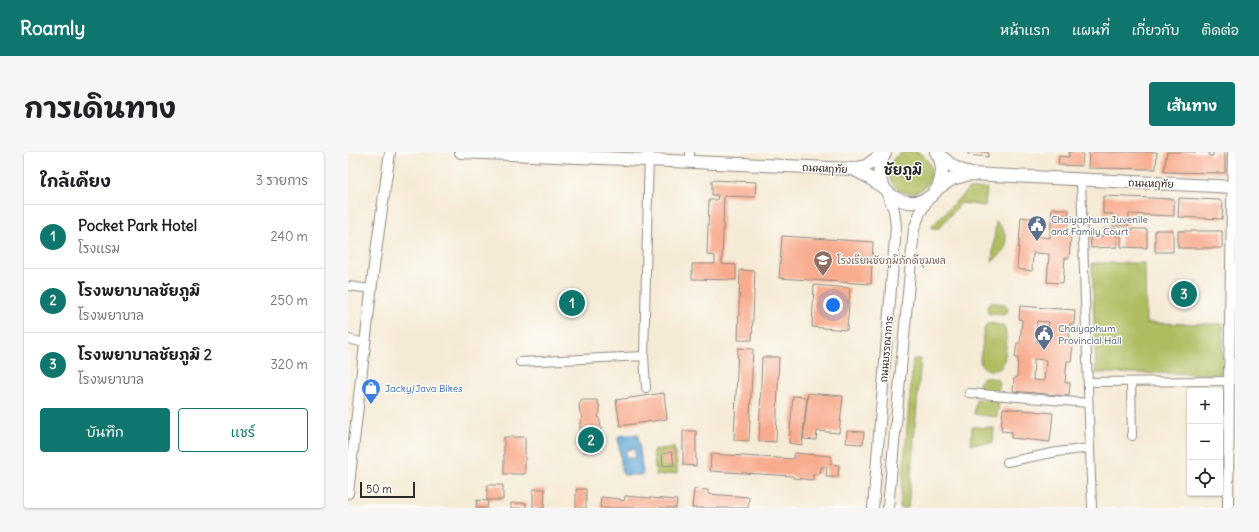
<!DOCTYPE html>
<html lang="th">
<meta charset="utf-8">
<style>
:root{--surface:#fff;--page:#f6f6f6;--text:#202124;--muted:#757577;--line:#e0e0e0;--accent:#0f766e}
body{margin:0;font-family:Delius,"Playpen Sans Thai",sans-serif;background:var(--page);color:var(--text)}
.controls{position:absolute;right:12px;bottom:12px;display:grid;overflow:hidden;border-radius:4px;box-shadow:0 1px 3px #0004}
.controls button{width:36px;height:36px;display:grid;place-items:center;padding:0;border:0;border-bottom:1px solid var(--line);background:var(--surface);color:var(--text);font:20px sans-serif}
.scale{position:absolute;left:12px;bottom:10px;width:55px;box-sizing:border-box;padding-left:4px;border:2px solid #2b2b2b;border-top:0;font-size:11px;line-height:14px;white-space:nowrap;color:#2b2b2b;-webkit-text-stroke:3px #fdfcf7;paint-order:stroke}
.you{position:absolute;left:485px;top:153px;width:14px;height:14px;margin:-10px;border:3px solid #fff;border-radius:50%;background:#1a73e8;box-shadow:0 0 0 6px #1a73e833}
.badge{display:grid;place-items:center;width:26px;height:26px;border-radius:50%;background:var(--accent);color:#fff;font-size:13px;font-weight:700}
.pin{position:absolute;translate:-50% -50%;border:2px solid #fff;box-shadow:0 1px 4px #0006}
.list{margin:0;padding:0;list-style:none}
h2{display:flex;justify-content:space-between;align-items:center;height:52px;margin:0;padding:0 16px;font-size:17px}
h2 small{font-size:13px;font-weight:400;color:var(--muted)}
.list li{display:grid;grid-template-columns:26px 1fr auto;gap:12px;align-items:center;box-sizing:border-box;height:64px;padding:0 16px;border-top:1px solid var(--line)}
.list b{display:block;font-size:15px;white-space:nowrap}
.list p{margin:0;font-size:13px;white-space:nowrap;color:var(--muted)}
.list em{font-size:13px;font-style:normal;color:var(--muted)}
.actions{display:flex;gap:8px;padding:12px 16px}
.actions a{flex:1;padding:9px 0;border:1px solid var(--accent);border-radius:4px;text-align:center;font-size:14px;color:var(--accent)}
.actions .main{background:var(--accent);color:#fff}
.icon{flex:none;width:22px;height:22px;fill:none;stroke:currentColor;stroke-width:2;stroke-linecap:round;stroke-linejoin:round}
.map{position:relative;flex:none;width:887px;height:356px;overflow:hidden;border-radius:4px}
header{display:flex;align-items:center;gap:24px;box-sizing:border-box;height:56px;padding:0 20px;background:var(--accent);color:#fff}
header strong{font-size:19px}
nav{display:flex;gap:22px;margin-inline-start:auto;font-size:14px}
.intro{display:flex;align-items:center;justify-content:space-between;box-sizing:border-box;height:96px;padding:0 24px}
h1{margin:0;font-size:28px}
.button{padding:10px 18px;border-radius:4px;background:var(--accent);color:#fff;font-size:14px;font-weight:700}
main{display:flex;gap:24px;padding:0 24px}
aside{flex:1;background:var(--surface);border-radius:4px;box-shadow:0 1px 3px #0004}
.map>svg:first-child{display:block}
.green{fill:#afbc5e;stroke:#6d7444}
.water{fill:#60a5d5;stroke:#466880;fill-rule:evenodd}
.building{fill:#f8ac8f;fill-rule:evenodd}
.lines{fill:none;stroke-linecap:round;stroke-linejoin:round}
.minor-casing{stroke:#908a80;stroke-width:10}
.tertiary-casing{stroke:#908a80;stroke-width:12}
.primary-casing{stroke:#908a80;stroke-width:14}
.minor{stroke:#fff;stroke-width:8}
.tertiary{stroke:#fff;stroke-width:10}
.primary{stroke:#fff;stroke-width:12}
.labels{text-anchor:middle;stroke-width:3;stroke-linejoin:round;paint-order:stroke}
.street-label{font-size:10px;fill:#2b2b2b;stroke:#fdfcf7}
.service-label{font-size:10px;fill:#4e5e75;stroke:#fdfcf7;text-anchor:start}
.education-label{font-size:10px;fill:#785e54;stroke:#fdfcf7;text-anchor:start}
.shop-label{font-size:10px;fill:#366cbe;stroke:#fdfcf7;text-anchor:start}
.district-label{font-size:14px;font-weight:bold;fill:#2b2b2b;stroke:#fdfcf7}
</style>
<header>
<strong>Roamly</strong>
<nav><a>หน้าแรก</a><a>แผนที่</a><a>เกี่ยวกับ</a><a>ติดต่อ</a></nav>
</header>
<div class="intro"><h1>การเดินทาง</h1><a class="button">เส้นทาง</a></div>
<main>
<aside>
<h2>ใกล้เคียง<small>3 รายการ</small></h2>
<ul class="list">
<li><span class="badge">1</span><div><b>Pocket Park Hotel</b><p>โรงแรม</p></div><em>240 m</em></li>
<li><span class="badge">2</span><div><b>โรงพยาบาลชัยภูมิ</b><p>โรงพยาบาล</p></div><em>250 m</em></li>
<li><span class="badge">3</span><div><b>โรงพยาบาลชัยภูมิ 2</b><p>โรงพยาบาล</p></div><em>320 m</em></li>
</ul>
<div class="actions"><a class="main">บันทึก</a><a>แชร์</a></div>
</aside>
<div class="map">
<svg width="887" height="356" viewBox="0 0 887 356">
<rect width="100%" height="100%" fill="#fdfcf7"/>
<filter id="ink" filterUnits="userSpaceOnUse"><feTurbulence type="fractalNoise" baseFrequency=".025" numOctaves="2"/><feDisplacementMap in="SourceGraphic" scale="8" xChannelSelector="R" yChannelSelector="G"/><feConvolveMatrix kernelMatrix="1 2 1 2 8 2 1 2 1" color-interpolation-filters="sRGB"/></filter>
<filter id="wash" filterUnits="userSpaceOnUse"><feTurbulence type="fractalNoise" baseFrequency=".012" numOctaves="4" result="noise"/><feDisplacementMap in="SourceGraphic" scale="16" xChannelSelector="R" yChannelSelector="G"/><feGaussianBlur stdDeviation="0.9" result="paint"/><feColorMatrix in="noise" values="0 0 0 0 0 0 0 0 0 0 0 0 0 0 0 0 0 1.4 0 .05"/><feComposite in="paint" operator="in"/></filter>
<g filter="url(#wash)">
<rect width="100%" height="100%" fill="#f5ead5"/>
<path class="green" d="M541 20a21 21 0 1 1 42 0a21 21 0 1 1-42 0Z
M639 36 637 54 613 51 591 76H584L585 73 620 37Z
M648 69C663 83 662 99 644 109Z
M744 111H797L798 171 875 172 874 222 748 221Z
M643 150 657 152 660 155 659 161 656 163 641 162 639 158 640 153Z
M642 171 656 174C660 180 658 208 654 214 650 221 636 219 633 212 631 207 633 201 634 196 635 189 634 178 639 172Z
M565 207H573L560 356H552Z
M635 225 649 227 652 230 651 236 648 239 633 237 631 234 632 228Z
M628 247 651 249 649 265 626 262Z
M624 275 646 276 645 291 623 292Z
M326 295 330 321 308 324 305 298Z"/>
<path class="water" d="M289 282 290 283 295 321 294 323H276L274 321 270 286 271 284ZM287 297V306H278V298Z"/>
<g id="blocks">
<path class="building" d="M620 0H640V5L620 3Z
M721 0H735L734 14 710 13 711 4 721 5Z
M741 0H809L808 17 740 16Z
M819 0H861V4H865V0H877V21L816 20Z
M364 28 408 30 407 45 376 44 374 112 388 113V128L344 127V112H367V104L359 103 361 48H369L370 43H364Z
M755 44 826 47V64L781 62 780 74H765V62H755Z
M831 46 871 48 875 51 874 67 830 65Z
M704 56 721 58 719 84H723L721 106H717L715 131 699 130 701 102 685 101 684 119 669 117 673 65 689 67 688 84 702 86Z
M756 76 769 77V95L743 96 742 84H755Z
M773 77H799V96L773 95Z
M807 78H825V100H807Z
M830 79H874V96H830Z
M434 84 525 90 523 132 431 126Z
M392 118 407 119 404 188H390Z
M466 133 502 136 499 178 464 175Z
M672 154 727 158 726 172H722L720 192 725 193 723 209H719L717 231H722L721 244 665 239 666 226H669L670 206H667L669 191H672L674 168 671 167ZM689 169 701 170 699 191 688 190ZM686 207 698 208 696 229 685 228Z
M390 196 405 197 401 289 386 288Z
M414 205H431L428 290 411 289Z
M316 241 319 267 272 274 268 248Z
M460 241 495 244 491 281 469 279 468 288 455 287Z
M445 244 459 245 454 293 441 291Z
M234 248H249L251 253 252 261 250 264 252 269 253 277 251 281 254 286V294L251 299 236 300 233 295V288L235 282 232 278V270L235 265 232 261 231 253Z
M655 256 705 261 702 290 663 286 664 280 653 279Z
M335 279H348V314L335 313Z
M499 279 516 280 515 292 498 291Z
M156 285H177V322H156Z
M324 300 326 313 315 314 314 302Z
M446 301 483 304V312L491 313 490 325H478L479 315H473L472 322H465V328L445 326V324L362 319 363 302 446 307Z
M139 333H155V348H139Z
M185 337H197L196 356H185Z
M228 337H238V356H228Z
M346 337 360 338V342L401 345 400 356H344Z
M277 344 329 348 328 356H252L253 345 272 347V348L276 349Z
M129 348 140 349 139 356H128Z
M163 351H178V356H163Z"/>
</g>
</g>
<g filter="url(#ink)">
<use href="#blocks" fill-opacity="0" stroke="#908a80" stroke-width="1"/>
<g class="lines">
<g class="minor-casing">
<path id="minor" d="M342 10V0
M733 28 744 356
M0 134 24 137
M0 187 17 191
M172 210 296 204
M740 230 881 229
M783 230 784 284
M298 236 296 204 301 0
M621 241 740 251
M659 310 709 300 742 296"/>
</g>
<g class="tertiary-casing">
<path id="tertiary" d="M0 341 26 114 42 0
M525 356 548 75 546 58 538 39
M540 356 566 77 572 61 582 44
M880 356 881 229 885 0"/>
</g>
<g class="primary-casing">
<path id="primary" d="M113 0 505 17 518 14 537 0
M537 1C511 49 585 70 593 26 595 17 594 8 588 0
M590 2 606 15 622 22
M505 17 520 25 536 36
M589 37 604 27 622 22 887 35"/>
</g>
<use href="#minor" class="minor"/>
<use href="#tertiary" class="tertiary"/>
<use href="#primary" class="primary"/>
</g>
</g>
<defs>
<g id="civic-pin" transform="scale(1)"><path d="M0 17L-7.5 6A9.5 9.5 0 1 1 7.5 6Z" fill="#5c6f8a" stroke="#fdfcf7"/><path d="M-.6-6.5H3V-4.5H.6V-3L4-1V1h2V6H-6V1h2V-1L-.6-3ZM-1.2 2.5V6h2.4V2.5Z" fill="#fff"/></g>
<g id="school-pin" transform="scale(1)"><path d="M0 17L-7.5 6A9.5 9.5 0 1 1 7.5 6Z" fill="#8d6e63" stroke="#fdfcf7"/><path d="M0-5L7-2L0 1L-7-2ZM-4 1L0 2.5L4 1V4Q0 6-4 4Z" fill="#fff"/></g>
<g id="shop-pin" transform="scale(1)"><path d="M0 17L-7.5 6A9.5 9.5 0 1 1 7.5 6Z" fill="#3f7fe0" stroke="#fdfcf7"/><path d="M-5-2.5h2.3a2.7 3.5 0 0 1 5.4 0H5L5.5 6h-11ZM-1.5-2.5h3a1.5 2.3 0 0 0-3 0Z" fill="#fff"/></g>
</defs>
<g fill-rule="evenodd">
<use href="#civic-pin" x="689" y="73"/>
<use href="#school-pin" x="475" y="108"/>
<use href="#civic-pin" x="696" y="182"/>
<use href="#shop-pin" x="23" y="236"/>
</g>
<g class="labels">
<g class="street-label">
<text transform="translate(477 16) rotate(3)" y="4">ถนนหฤทัย</text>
<text transform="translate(803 31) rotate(2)" y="4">ถนนหฤทัย</text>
<text transform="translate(538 197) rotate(-85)" y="4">ถนนบรรณาการ</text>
</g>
<g class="service-label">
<text x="703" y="71">Chaiyaphum Juvenile<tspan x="703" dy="12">and Family Court</tspan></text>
<text x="710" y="180">Chaiyaphum<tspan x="710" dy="12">Provincial Hall</tspan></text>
</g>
<g class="education-label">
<text x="489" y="112">โรงเรียนชัยภูมิภักดีชุมพล</text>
</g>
<g class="shop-label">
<text x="37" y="240">Jacky/Java Bikes</text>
</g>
<g class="district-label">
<text x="555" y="23">ชัยภูมิ</text>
</g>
</g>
</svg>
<div class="controls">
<button>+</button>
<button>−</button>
<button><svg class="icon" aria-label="locate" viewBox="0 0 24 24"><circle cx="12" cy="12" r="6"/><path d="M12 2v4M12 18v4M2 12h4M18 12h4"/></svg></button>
</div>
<div class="scale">50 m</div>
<div class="you"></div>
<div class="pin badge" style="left:224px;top:151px">1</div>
<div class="pin badge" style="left:243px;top:288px">2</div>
<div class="pin badge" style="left:836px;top:142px">3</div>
</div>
</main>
